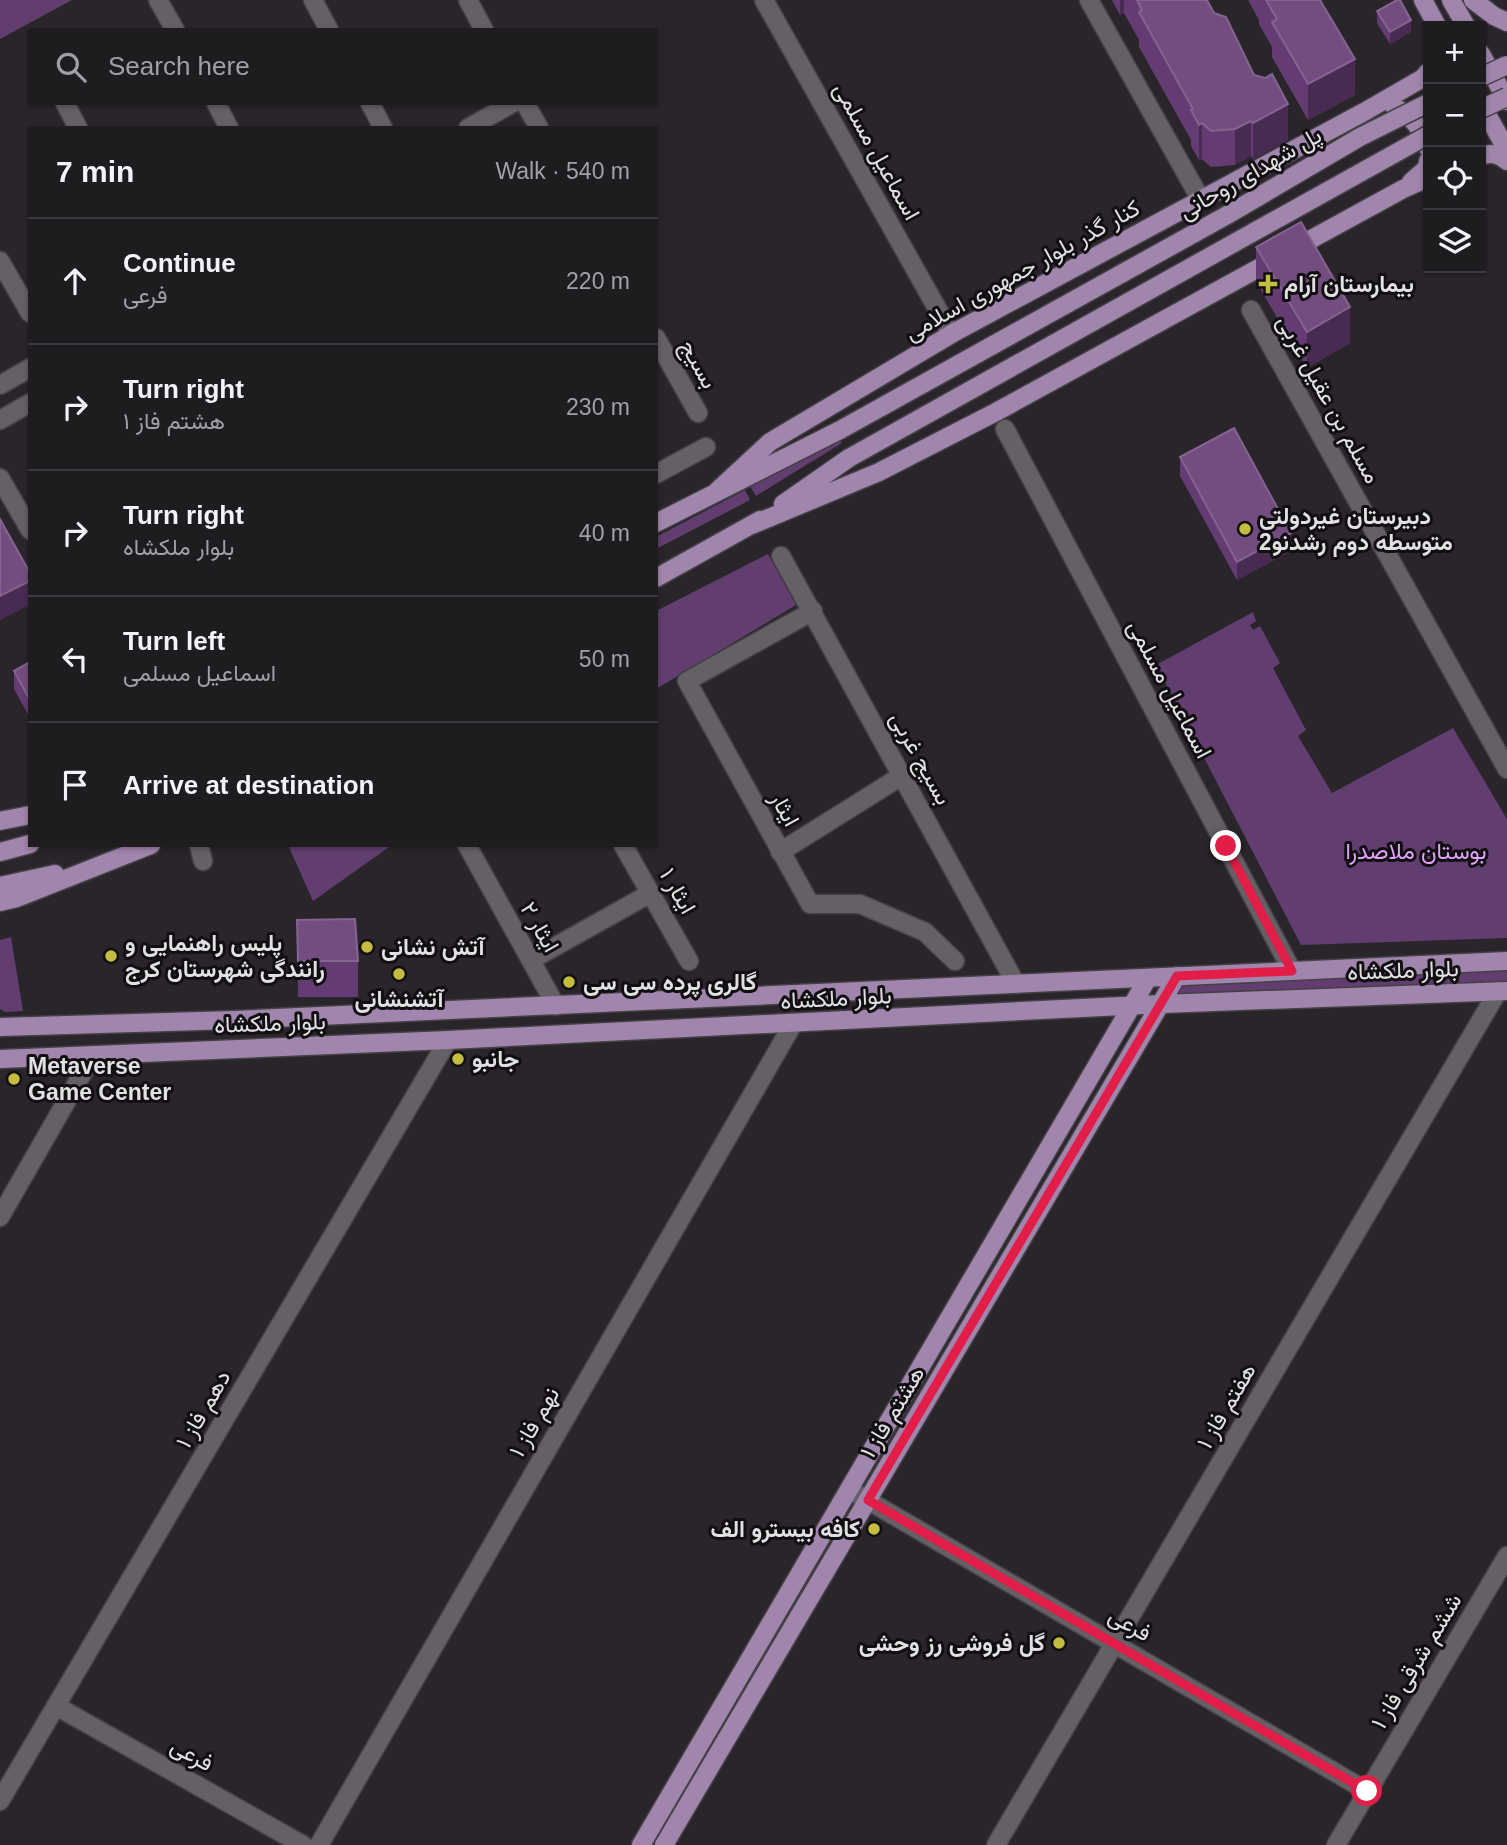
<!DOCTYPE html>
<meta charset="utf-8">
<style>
:root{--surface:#1f1c20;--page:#272529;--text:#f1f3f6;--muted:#a1a1a5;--line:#3c3a3e}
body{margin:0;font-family:Arial,Vazirmatn,sans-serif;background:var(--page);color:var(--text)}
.controls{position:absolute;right:21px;top:21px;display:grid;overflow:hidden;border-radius:0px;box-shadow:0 2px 5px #0004}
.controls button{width:63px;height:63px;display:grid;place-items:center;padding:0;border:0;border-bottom:2px solid var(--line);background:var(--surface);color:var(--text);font:35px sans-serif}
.stop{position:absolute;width:21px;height:21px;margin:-16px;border:5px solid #e11d48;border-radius:50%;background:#fff}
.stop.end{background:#e11d48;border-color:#fff;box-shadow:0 2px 7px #0008}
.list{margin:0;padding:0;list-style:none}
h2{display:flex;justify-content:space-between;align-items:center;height:91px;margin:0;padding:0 28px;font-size:30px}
h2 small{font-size:23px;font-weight:400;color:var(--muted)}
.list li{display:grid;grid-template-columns:46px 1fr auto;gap:21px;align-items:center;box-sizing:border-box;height:126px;padding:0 28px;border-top:2px solid var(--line)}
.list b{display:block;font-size:26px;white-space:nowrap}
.list p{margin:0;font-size:23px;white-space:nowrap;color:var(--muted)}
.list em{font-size:23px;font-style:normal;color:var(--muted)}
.icon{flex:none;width:38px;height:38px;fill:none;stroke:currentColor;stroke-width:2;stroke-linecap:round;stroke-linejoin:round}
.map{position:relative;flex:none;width:1507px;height:1845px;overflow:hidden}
.search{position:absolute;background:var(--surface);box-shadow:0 2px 5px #0004;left:28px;top:28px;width:630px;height:77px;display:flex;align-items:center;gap:18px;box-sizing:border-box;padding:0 24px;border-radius:0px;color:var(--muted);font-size:26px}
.panel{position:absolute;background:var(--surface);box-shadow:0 2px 5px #0004;left:28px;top:126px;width:630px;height:721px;border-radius:0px}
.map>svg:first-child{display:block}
.green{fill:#613e6f}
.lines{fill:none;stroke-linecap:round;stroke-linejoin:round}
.minor-casing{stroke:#444045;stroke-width:21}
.major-casing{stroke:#444045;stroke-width:21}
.minor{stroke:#646066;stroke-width:18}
.major{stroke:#a085ac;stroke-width:18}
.major-bridge-casing{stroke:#444045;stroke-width:21;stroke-linecap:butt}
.major-bridge{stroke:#a085ac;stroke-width:18}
.wall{fill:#653b74}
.shaded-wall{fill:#482b52}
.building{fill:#734d80;stroke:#846490;stroke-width:2}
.route{stroke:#e11d48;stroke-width:9}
.poi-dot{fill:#c4bc3e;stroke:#110f12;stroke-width:2.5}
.labels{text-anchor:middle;stroke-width:6;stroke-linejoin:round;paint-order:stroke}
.street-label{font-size:23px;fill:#e3e0e4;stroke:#110f12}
.poi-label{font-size:23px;font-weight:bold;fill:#e3e0e4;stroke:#110f12;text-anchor:start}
.park-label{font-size:23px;fill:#e2a2fb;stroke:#110f12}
</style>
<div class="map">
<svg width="1507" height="1845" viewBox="0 0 1507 1845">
<rect width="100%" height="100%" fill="#29252b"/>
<path class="green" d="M0 0H72L0 39Z
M840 440 842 443 756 496 750 486Z
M745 490 750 500 656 549V537Z
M768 554 796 605 656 689V611Z
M1253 612 1256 621 1250 625 1253 630 1260 626 1280 663 1273 668 1306 730 1298 736 1332 793 1453 728 1507 819V938L1301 945 1156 665Z
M288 845H392L313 901Z
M11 937 23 1011 5 1012 0 1009V940Z
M1507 966V982L1177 997 1181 986 1313 976Z"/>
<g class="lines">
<g class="minor-casing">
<path id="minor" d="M158 0 175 30
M313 0 329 30
M468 0 484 30
M764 0 947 326
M1089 0 1201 200
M65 103 78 128
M216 103 229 128
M370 103 383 128
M525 103 539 128
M468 128 513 103
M0 261 30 313
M1251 310 1507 769
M656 338 698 413
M0 385 30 368
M0 420 30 403
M1005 429 1292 971
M656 474 706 447
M0 478 30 530
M781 556 1016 984
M813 611 687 681 810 904H860L925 932 955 961
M199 845 203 861
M467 845 556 1006
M623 845 689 961
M780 852 903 775
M531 960 651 893
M0 1217 93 1055
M850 1490 1367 1791
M56 1706 303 1845
M0 1801 448 1040
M319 1845 793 1024
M996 1845 1498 991
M1336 1845 1507 1556"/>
</g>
<g class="major-casing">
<path id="major" d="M1423 0 1437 26
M1451 0 1466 26
M1473 0 1494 16 1507 22
M1481 54 1507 101
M1481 104 1507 150
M1395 108C1411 114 1424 132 1428 148
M1481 156C1491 152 1499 154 1507 161
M1411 182 1427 168 1428 161
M717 491 770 442 955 332 1364 112 1423 78 1428 72
M783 504 849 458 1243 238
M656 523 840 430 1229 214
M752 525 879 472 996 412 1403 189 1428 178
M656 578 760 520
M0 821 30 815
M0 852 30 844
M0 886 55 874
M0 902 17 898 151 845
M0 1027 234 1020 1507 961
M0 1059 448 1040 1162 1004 1507 991
M641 1845 1148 978
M664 1845 1177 976"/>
</g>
<use href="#minor" class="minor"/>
<use href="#major" class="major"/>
<g class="major-bridge-casing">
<path id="major-bridge" d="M1481 77 1507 65
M1481 109 1507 97
M1229 214 1360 137 1428 103
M1243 238 1428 135"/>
</g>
<use href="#major-bridge" class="major-bridge"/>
</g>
<path class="wall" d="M1112 0H1207L1214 13 1254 75 1288 140 1253 159 1251 156 1235 165 1211 167 1202 159 1199 160 1191 146V140L1139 47V40L1124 13 1120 15Z
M1248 0H1320L1355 95 1308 120 1272 57V47L1259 24V20Z
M1377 11 1411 32 1390 44 1377 23Z
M1256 247 1350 343 1307 368 1256 282Z
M1180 457 1291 551 1237 580 1180 476Z
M30 662V718L14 689V671Z
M297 920 358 961V997H298Z"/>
<path class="shaded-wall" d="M1120 0H1124V13L1120 15Z
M1411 20V32L1390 44V32Z
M1355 59V95L1308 120V84Z
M1288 104V140L1253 159V123Z
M1251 121V156L1235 165V129Z
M1202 123V159L1199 160V125Z
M1350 307V343L1307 368V332Z
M1291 533V551L1237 580V562Z
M30 581V605L0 620V596Z"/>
<path class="building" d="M1137 0H1207L1214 13 1226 17 1254 75 1265 78 1272 74 1288 104 1253 123 1251 121 1235 129 1211 131 1202 123 1199 125 1191 110 1193 109 1139 12 1142 10Z
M1266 0H1320L1355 59 1308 84 1272 22 1277 19Z
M1397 0H1400L1411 20 1390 32 1377 11Z
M1301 222 1350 307 1307 332 1256 247Z
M1234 428 1291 533 1237 562 1180 457Z
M0 519 30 573V581L0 596Z
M30 662V700L14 671Z
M355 919 358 961H298L297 920Z"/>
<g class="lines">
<path class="route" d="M1226 846 1292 971 1177 976 868 1500 1367 1791"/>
</g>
<g class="poi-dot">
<path d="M1264.5 273.5h7v7h7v7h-7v7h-7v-7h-7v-7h7z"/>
<circle cx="1245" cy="529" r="7"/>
<circle cx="367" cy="947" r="7"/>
<circle cx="111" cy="956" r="7"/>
<circle cx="399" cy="974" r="7"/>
<circle cx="569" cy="982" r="7"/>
<circle cx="458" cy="1059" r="7"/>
<circle cx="14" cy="1079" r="7"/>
<circle cx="874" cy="1529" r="7"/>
<circle cx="1059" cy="1643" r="7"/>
</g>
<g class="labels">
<g class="street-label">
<text transform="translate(877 151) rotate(61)" y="8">اسماعیل مسلمی</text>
<text transform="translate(1250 173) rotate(-30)" y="8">پل شهدای روحانی</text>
<text transform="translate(1022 270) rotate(-29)" y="8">کنار گذر بلوار جمهوری اسلامی</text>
<text transform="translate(699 364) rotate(61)" y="8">بسیج</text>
<text transform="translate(1329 399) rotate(61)" y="8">مسلم بن عقیل غربی</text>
<text transform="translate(1170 689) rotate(62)" y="8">اسماعیل مسلمی</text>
<text transform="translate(921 758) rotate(61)" y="8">بسیج غربی</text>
<text transform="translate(785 809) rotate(61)" y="8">ایثار</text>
<text transform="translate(678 891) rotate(60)" y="8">ایثار ۱</text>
<text transform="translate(540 927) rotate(60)" y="8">ایثار ۲</text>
<text transform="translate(1403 970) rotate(-2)" y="8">بلوار ملکشاه</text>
<text transform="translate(836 998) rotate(-3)" y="8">بلوار ملکشاه</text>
<text transform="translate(270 1023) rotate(-2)" y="8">بلوار ملکشاه</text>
<text transform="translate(1226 1406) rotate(-60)" y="8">هفتم فاز ۱</text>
<text transform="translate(203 1409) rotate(-60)" y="8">دهم فاز ۱</text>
<text transform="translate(892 1412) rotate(-59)" y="8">هشتم فاز ۱</text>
<text transform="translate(534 1422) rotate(-60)" y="8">نهم فاز ۱</text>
<text transform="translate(1130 1624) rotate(30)" y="8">فرعی</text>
<text transform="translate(1416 1661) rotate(-59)" y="8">ششم شرقی فاز ۱</text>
<text transform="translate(192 1754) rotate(29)" y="8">فرعی</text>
</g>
<g class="poi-label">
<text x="1284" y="292">بیمارستان آرام</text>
<text x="1259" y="524">دبیرستان غیردولتی<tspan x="1259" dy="26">متوسطه دوم رشدنو2</tspan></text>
<text x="125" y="951">پلیس راهنمایی و<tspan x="125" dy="26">رانندگی شهرستان کرج</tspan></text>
<text x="381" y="955">آتش نشانی</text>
<text x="583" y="990">گالری پرده سی سی</text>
<text x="399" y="1007" text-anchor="middle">آتشنشانی</text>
<text x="472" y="1067">جانبو</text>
<text x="28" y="1074">Metaverse<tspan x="28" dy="26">Game Center</tspan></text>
<text x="860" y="1537" text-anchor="end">کافه بیسترو الف</text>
<text x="1045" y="1651" text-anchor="end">گل فروشی رز وحشی</text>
</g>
<g class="park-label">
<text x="1416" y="859">بوستان ملاصدرا</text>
</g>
</g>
</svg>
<div class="controls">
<button>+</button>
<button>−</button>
<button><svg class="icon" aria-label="locate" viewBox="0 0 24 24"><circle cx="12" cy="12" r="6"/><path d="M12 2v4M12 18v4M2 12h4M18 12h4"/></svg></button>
<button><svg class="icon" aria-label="layers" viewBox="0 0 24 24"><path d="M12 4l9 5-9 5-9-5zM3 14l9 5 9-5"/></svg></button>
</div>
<div class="stop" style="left:1367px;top:1791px"></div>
<div class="stop end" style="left:1226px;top:846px"></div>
<div class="search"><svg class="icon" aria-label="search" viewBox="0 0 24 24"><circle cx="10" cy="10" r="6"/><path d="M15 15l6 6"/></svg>Search here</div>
<section class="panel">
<h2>7 min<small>Walk · 540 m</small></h2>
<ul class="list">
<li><svg class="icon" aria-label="ahead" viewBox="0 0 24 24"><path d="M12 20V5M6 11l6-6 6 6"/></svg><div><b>Continue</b><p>فرعی</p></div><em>220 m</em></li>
<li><svg class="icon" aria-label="right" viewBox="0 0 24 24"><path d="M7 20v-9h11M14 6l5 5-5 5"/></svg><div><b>Turn right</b><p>هشتم فاز ۱</p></div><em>230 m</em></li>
<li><svg class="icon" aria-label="right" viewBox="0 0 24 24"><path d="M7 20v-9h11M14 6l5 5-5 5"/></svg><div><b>Turn right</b><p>بلوار ملکشاه</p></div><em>40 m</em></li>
<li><svg class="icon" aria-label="left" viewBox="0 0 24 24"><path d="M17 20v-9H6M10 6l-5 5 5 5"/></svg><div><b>Turn left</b><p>اسماعیل مسلمی</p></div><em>50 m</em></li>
<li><svg class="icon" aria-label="arrive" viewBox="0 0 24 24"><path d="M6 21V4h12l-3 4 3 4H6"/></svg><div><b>Arrive at destination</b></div></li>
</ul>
</section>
</div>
